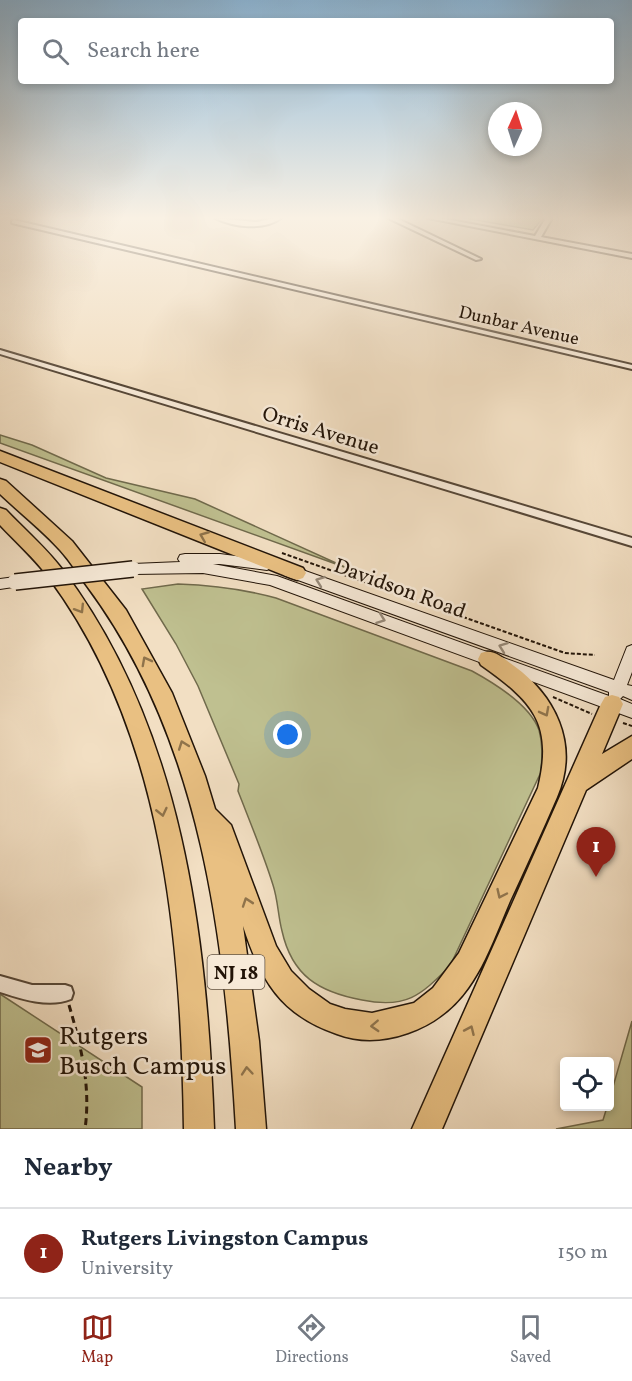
<!DOCTYPE html>
<style>
:root{--surface:#fff;--page:#f6f6f7;--text:#1f2937;--muted:#747a83;--line:#e0e1e3;--accent:#8f2418}
body{margin:0;font-family:Vollkorn,serif;background:var(--page);color:var(--text)}
.controls{position:absolute;right:18px;bottom:18px;display:grid;overflow:hidden;border-radius:6px;box-shadow:0 3px 9px #0003}
.controls button{width:54px;height:54px;display:grid;place-items:center;padding:0;border:0;border-bottom:2px solid var(--line);background:var(--surface);color:var(--text);font:30px sans-serif}
.compass{position:absolute;left:488px;top:102px;width:54px;height:54px;border-radius:50%;background:var(--surface);box-shadow:0 3px 9px #0003;rotate:3deg}
.you{position:absolute;left:288px;top:735px;width:21px;height:21px;margin:-15px;border:4px solid #fff;border-radius:50%;background:#1a73e8;box-shadow:0 0 0 9px #1a73e833}
.badge{display:grid;place-items:center;width:39px;height:39px;border-radius:50%;background:var(--accent);color:#fff;font-size:20px;font-weight:700}
.pin{position:absolute;translate:-50% -50px;filter:drop-shadow(0 2px 3px #0008)}
.pin::after{content:'';position:absolute;top:32px;width:21px;height:18px;background:inherit;clip-path:polygon(0 0,100% 0,50% 100%)}
.list{margin:0;padding:0;list-style:none}
h2{display:flex;justify-content:space-between;align-items:center;height:78px;margin:0;padding:0 24px;font-size:26px}
h2 small{font-size:20px;font-weight:400;color:var(--muted)}
.list li{display:grid;grid-template-columns:39px 1fr auto;gap:18px;align-items:center;box-sizing:border-box;height:90px;padding:0 24px;border-top:2px solid var(--line)}
.list b{display:block;font-size:22px;white-space:nowrap}
.list p{margin:0;font-size:20px;white-space:nowrap;color:var(--muted)}
.list em{font-size:20px;font-style:normal;color:var(--muted)}
.icon{flex:none;width:33px;height:33px;fill:none;stroke:currentColor;stroke-width:2;stroke-linecap:round;stroke-linejoin:round}
.map{position:relative;flex:none;width:632px;height:1129px;overflow:hidden}
.search{position:absolute;background:var(--surface);box-shadow:0 3px 9px #0003;left:18px;right:18px;top:18px;height:66px;display:flex;align-items:center;gap:15px;box-sizing:border-box;padding:0 21px;border-radius:6px;color:var(--muted);font-size:22px}
.sheet{height:168px;background:var(--surface)}
nav{display:flex;justify-content:space-around;align-items:center;box-sizing:border-box;height:84px;border-top:2px solid var(--line);background:var(--surface);font-size:16px;color:var(--muted)}
nav a{display:grid;justify-items:center;gap:3px}
nav .on{color:var(--accent)}
.map>svg:first-child{display:block}
.green{fill:#bfc090;stroke:#706a4c;stroke-width:1.5}
.lines{fill:none;stroke-linecap:round;stroke-linejoin:round}
.street-casing{stroke:#564737;stroke-width:4}
.secondary-casing{stroke:#221408;stroke-width:2}
.highway-casing{stroke:#221408;stroke-width:3}
.path-far1{stroke:#221408;stroke-width:2;stroke-dasharray:4 2;stroke-linecap:butt}
.path{stroke:#221408;stroke-width:3;stroke-dasharray:7 4.5;stroke-linecap:butt}
.street{fill:#f7ead8;fill-rule:evenodd}
.secondary{fill:#f7ead8;fill-rule:evenodd}
.highway{fill:#e9c082;fill-rule:evenodd}
.secondary-bridge-casing{stroke:#221408;stroke-width:18;stroke-linecap:butt}
.secondary-bridge{stroke:#f7ead8;stroke-width:15}
.oneway{stroke:#8f734b}
.oneway2{stroke:#978a7a}
.labels{text-anchor:middle;stroke-width:5;stroke-linejoin:round;paint-order:stroke}
.far-street-label{font-size:18px;fill:#221408;stroke:#f7ead8}
.shield{fill:#f7ead8;stroke:#625446;stroke-width:1.5}
.shield-label{font-size:20px;font-weight:bold;fill:#221408}
.street-label{font-size:21px;fill:#221408;stroke:#f7ead8}
.near-poi-label{font-size:26px;fill:#221408;stroke:#f7ead8;text-anchor:start}
</style>
<div class="map">
<svg width="632" height="1129" viewBox="0 0 632 1129">
<rect width="100%" height="100%" fill="#f2dfc3"/>
<filter id="stains"><feTurbulence type="fractalNoise" baseFrequency=".00333" numOctaves="4"/><feColorMatrix values="0 0 0 0 .2 0 0 0 0 .09 0 0 0 0 .02 0 0 0 .5 -.17"/></filter>
<radialGradient id="worn" r=".72"><stop offset=".6" stop-color="#630" stop-opacity="0"/><stop offset="1" stop-color="#630" stop-opacity=".3"/></radialGradient>
<path class="green" d="M465 218H543L533 230Z
M0 435 32 445 106 478 195 499 347 568 0 443Z
M178 584C212 585 243 589 276 598L472 671C494 683 530 705 539 730 543 744 542 758 541 772L450 966C420 996 406 1009 362 1000 319 992 292 976 282 931 278 916 278 900 273 885 263 853 250 822 238 791L239 784 198 686 176 644 142 589Z
M0 994 142 1087V1129H0Z
M632 1021V1129H556L603 1120 607 1107 610 1106V1097Z"/>
<g class="lines">
<g class="street-casing">
<path id="street" d="M215 218 257 222 274 218H281C264 231 233 227 215 218Z
M388 218H396L481 259 476 260Z
M428 218H440L535 236 546 218H552L541 237 632 254V258Z
M14 220 632 365V369L12 223V221Z
M0 350 632 538V546L0 354Z
M0 976 32 985H65L71 987 73 993 71 999C49 1008 21 999 0 992Z"/>
</g>
<g class="secondary-casing">
<path id="secondary" d="M185 554H220L272 561 274 565 267 570 220 564H213L277 576 609 696V692L284 575 282 571 284 567H294L614 680 627 647 632 645V672L627 685 632 686V700L623 696 620 699 632 704V718L270 585 203 573 133 574 128 573 126 569 128 565 133 564 180 562 178 559 180 555Z
M15 577 20 578 22 582 20 586 0 589V579Z"/>
</g>
<g class="highway-casing">
<path id="highway" d="M0 451 303 568 306 573 303 578 297 580 291 578 0 462Z
M0 479 6 481 72 541 126 610 172 693 205 776 215 809 231 825 276 946 291 971 309 989 330 1004 345 1009 372 1013 414 1003 433 988 459 953 538 788C554 723 532 701 481 665L478 659 481 653C493 649 500 656 510 663 555 694 580 744 557 797 542 832 526 866 510 901 486 957 471 1011 408 1033 385 1041 361 1043 337 1034 281 1015 261 981 243 926L259 1041 266 1129H236C225 941 203 742 87 586 78 574 70 561 60 550 42 530 20 513 0 494Z
M0 508 6 510C24 529 46 548 62 569 183 728 207 936 214 1129H184C181 942 165 734 49 578 35 559 16 542 0 525Z
M612 695 619 697 623 704 602 754 632 736V759L586 790 442 1129H412L601 704 605 697Z"/>
</g>
<path class="path-far1" d="M282 553 565 653 595 655
M553 697 592 714
M623 723 632 726"/>
<path class="path" d="M69 1005C81 1046 91 1086 85 1129"/>
<use href="#street" class="street"/>
<use href="#secondary" class="secondary"/>
<use href="#highway" class="highway"/>
<g class="secondary-bridge-casing">
<path id="secondary-bridge" d="M15 582 133 569"/>
</g>
<use href="#secondary-bridge" class="secondary-bridge"/>
</g>
<defs><path id="oneway-chevron" d="M-2-3.5L2.5 0L-2 3.5" fill="none" stroke-width="1.6" stroke-linecap="round" stroke-linejoin="round" transform="scale(1.5)"/></defs>
<g class="oneway">
<use href="#oneway-chevron" transform="translate(204 536) rotate(-158)"/>
<use href="#oneway-chevron" transform="translate(80 609) rotate(58)"/>
<use href="#oneway-chevron" transform="translate(146 661) rotate(-118)"/>
<use href="#oneway-chevron" transform="translate(545 712) rotate(62)"/>
<use href="#oneway-chevron" transform="translate(183 745) rotate(-110)"/>
<use href="#oneway-chevron" transform="translate(162 812) rotate(77)"/>
<use href="#oneway-chevron" transform="translate(501 894) rotate(115)"/>
<use href="#oneway-chevron" transform="translate(247 902) rotate(-109)"/>
<use href="#oneway-chevron" transform="translate(375 1026) rotate(177)"/>
<use href="#oneway-chevron" transform="translate(470 1030) rotate(-66)"/>
<use href="#oneway-chevron" transform="translate(247 1071) rotate(-95)"/>
</g>
<g class="oneway2">
<use href="#oneway-chevron" transform="translate(320 581) rotate(-160)"/>
<use href="#oneway-chevron" transform="translate(381 619) rotate(20)"/>
<use href="#oneway-chevron" transform="translate(503 647) rotate(-160)"/>
</g>
<linearGradient id="sky" x2="0" y2="1"><stop stop-color="#8bb6d7"/><stop offset="0.58" stop-color="#f9f1e4"/><stop offset="1" stop-color="#f9f1e4" stop-opacity="0"/></linearGradient>
<rect width="632" height="376" fill="url(#sky)"/>
<defs>
<g id="university-square" transform="scale(1.5)"><rect x="-9" y="-9" width="18" height="18" rx="4" fill="#8f2418" stroke="#f7ead8"/><path d="M0-5L7-2L0 1L-7-2ZM-4 1L0 2.5L4 1V4Q0 6-4 4Z" fill="#fff"/></g>
</defs>
<g fill-rule="evenodd">
<use href="#university-square" x="38" y="1050"/>
</g>
<g class="labels">
<g class="far-street-label">
<text transform="translate(519 325) rotate(13)" y="6">Dunbar Avenue</text>
</g>
<rect class="shield" x="207.5" y="955" width="57" height="34" rx="4.5"/>
<g class="shield-label">
<text x="236" y="979">NJ 18</text>
</g>
<g class="street-label">
<text transform="translate(321 430) rotate(17)" y="7">Orris Avenue</text>
<text transform="translate(400 588) rotate(20)" y="7">Davidson Road</text>
</g>
<g class="near-poi-label">
<text x="59" y="1044">Rutgers<tspan x="59" dy="30">Busch Campus</tspan></text>
</g>
</g>
<rect width="100%" height="100%" filter="url(#stains)"/>
<rect width="100%" height="100%" fill="url(#worn)"/>
</svg>
<div class="controls">
<button><svg class="icon" aria-label="locate" viewBox="0 0 24 24"><circle cx="12" cy="12" r="6"/><path d="M12 2v4M12 18v4M2 12h4M18 12h4"/></svg></button>
</div>
<svg class="compass" viewBox="-18 -18 36 36"><path d="M0-13l5 13h-10z" fill="#e53935"/><path d="M0 13l5-13h-10z" fill="#747a83"/></svg>
<div class="you"></div>
<div class="pin badge" style="left:596px;top:877px">1</div>
<div class="search"><svg class="icon" aria-label="search" viewBox="0 0 24 24"><circle cx="10" cy="10" r="6"/><path d="M15 15l6 6"/></svg>Search here</div>
</div>
<section class="sheet">
<h2>Nearby<small></small></h2>
<ul class="list">
<li><span class="badge">1</span><div><b>Rutgers Livingston Campus</b><p>University</p></div><em>150 m</em></li>
</ul>
</section>
<nav>
<a class="on"><svg class="icon" aria-label="map" viewBox="0 0 24 24"><path d="M3 6l6-2 6 2 6-2v14l-6 2-6-2-6 2zM9 4v14M15 6v14"/></svg>Map</a>
<a><svg class="icon" aria-label="directions" viewBox="0 0 24 24"><path d="M12 3l9 9-9 9-9-9zM9 14v-3h6M13 9l2 2-2 2"/></svg>Directions</a>
<a><svg class="icon" aria-label="saved" viewBox="0 0 24 24"><path d="M7 4h10v16l-5-4-5 4z"/></svg>Saved</a>
</nav>
